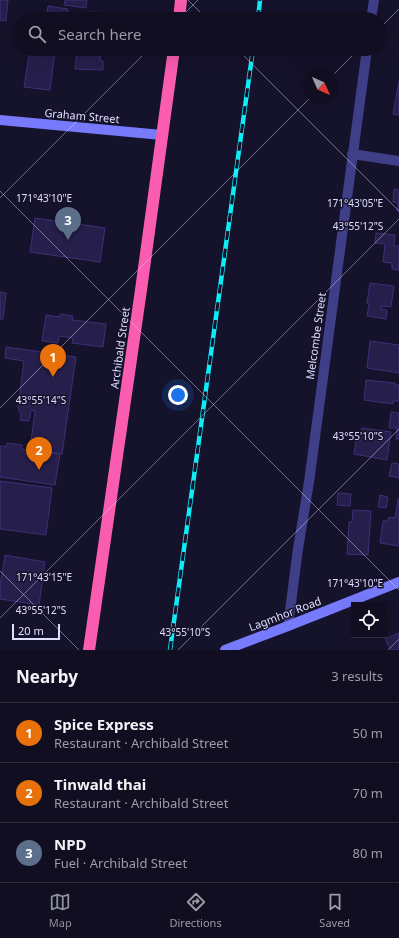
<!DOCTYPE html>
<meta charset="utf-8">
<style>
:root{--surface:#100e20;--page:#1e1c2d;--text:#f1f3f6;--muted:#9c9ca5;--line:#302e3e;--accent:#8c9099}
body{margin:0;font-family:"Noto Sans",sans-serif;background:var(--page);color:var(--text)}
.controls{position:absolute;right:12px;bottom:12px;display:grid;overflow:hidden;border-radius:0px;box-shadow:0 4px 16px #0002}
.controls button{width:36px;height:36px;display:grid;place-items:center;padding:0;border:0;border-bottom:1px solid var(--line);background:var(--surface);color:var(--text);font:20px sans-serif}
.compass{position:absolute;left:303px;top:68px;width:36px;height:36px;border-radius:50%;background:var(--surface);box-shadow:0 4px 16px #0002;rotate:135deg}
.scale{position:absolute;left:12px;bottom:10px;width:48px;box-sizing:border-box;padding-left:4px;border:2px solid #e0ddfe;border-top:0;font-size:11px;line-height:14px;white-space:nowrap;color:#e0ddfe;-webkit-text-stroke:3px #15122b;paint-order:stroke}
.you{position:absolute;left:178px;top:395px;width:14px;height:14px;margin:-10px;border:3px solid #fff;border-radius:50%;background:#1a73e8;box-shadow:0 0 0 6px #1a73e833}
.badge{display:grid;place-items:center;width:26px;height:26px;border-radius:50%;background:var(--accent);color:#fff;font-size:13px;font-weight:700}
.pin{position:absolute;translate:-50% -33px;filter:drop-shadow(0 1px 2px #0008)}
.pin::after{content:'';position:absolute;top:21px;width:14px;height:12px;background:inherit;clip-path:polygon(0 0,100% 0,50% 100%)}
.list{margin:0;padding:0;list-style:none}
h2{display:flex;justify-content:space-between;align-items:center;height:52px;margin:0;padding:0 16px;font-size:17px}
h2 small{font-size:13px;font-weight:400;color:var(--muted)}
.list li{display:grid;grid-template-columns:26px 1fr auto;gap:12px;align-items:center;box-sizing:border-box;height:60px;padding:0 16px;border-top:1px solid var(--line)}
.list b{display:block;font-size:15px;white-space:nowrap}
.list p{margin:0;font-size:13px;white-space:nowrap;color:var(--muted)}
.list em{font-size:13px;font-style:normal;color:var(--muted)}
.icon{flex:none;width:22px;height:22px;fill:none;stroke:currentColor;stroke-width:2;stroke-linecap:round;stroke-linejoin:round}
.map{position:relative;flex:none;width:399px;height:650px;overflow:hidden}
.search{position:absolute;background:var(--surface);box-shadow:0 4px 16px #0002;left:12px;right:12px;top:12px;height:44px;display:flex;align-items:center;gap:10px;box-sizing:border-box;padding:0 14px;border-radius:22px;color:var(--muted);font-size:15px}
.sheet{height:232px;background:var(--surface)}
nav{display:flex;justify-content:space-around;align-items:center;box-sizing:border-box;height:56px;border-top:1px solid var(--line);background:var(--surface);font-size:11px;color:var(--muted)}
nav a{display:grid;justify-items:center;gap:2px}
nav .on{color:var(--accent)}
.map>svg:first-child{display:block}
.building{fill:#261f4c;stroke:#3c3177}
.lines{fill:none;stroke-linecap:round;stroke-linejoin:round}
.street{stroke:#3f3f88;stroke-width:10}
.secondary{stroke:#777afb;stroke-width:10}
.highway{stroke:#fa5caf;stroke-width:12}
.rail-casing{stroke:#10ebf8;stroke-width:4.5}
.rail{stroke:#15122b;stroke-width:3;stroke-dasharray:9;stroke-linecap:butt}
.ticks{fill:none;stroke:#e0ddfe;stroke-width:1;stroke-opacity:0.45}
.labels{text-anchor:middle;stroke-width:3;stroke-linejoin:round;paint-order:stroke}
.street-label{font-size:11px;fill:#e0ddfe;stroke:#15122b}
.ticks-label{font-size:10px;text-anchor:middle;fill:#e0ddfe;stroke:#15122b;stroke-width:3;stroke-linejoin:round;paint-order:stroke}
</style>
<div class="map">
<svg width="399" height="650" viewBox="0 0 399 650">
<rect width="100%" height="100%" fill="#15122b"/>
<path class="building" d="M0 0H8L6 21 0 20Z
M65 0H87L86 8 64 5Z
M48 6 68 9 67 19H46Z
M91 12 128 14V19H82V17L91 18Z
M30 49 55 52 50 90 24 87Z
M77 49H101L100 60 103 61V70L75 69Z
M399 81V115L393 114Z
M394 189 399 190V212L397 211 398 203 393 202Z
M35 218 105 228 100 262 30 252Z
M376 233 395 235 394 246H399V270L392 269V263L383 262 385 244 375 243Z
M370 283 394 286 391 307 381 306V309L387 310 386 319 367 316 369 304 367 303Z
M0 292 6 293 3 319H0Z
M60 314 73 316 72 320 106 324 103 347 72 343 73 338 59 336 58 343 42 341 46 315 60 317Z
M370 341 399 345V373L367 368Z
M6 347 76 357 62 454 30 449 35 411 31 410 29 421 20 420 21 414 18 408 24 361 5 358Z
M366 380 395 383V385H399V401H393V404L364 400Z
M391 412 399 413V439H396L397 428H389Z
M362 428 391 432 387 460 354 454 356 441H360Z
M7 443 22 445 21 449 60 454 55 485 0 477V446L6 447Z
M392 463 399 464V478L389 476Z
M0 481 52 488 46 535 0 529Z
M338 493 351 494 350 506 337 505Z
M380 495 388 497 386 508 378 507Z
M398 499H399V546L380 543 383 521H388L389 517 395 518Z
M353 510 371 511 368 555 347 554 349 522H352Z
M5 555 45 562 39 605 0 599V586Z
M399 633V650H391L385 639Z"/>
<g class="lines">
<path class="street" d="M371 19 374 0
M352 154 399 161
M288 626 298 549 309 482 367 49"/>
<path class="secondary" d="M0 120 162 135
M225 650 288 626 399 582"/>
<path class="highway" d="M179 19 181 0
M89 650 141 290 174 49"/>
<g class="rail-casing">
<path id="rail" d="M258 19 260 0
M170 650 253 49"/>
</g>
<use href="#rail" class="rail"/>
</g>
<path class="ticks" d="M188 0 207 19M179 19 198 0M380 28 399 9M237 49 399 211M333 75 359 49M0 191 399 590M0 198 149 49M0 408 310 98M0 571 79 650M0 618 399 219M178 650 399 429M388 650 399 639"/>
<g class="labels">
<g class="street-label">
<text transform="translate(82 116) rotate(5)" y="4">Graham Street</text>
<text transform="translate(316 336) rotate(-82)" y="4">Melcombe Street</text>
<text transform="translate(120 348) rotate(-82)" y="4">Archibald Street</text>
<text transform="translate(285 614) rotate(-21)" y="4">Lagmhor Road</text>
</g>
</g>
<g class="ticks-label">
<text x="44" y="202">171°43'10"E</text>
<text x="355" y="207">171°43'05"E</text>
<text x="358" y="230">43°55'12"S</text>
<text x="41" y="404">43°55'14"S</text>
<text x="358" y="440">43°55'10"S</text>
<text x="44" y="581">171°43'15"E</text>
<text x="355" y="587">171°43'10"E</text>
<text x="41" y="614">43°55'12"S</text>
<text x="185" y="636">43°55'10"S</text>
</g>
</svg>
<div class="controls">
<button><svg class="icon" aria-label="locate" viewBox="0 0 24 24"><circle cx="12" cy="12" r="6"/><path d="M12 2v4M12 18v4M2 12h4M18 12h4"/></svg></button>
</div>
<svg class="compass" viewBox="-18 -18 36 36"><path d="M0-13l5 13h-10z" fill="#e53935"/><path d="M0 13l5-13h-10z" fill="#9c9ca5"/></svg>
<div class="scale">20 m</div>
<div class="you"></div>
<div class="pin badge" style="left:53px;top:377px;background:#e8710a">1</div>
<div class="pin badge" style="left:39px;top:470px;background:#e8710a">2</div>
<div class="pin badge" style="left:68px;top:240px;background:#5c6f8a">3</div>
<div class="search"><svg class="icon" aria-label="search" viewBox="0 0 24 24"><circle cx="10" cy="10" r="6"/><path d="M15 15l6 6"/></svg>Search here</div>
</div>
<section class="sheet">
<h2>Nearby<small>3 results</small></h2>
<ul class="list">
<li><span class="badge" style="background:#e8710a">1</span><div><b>Spice Express</b><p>Restaurant · Archibald Street</p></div><em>50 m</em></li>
<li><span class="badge" style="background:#e8710a">2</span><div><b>Tinwald thai</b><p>Restaurant · Archibald Street</p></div><em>70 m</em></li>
<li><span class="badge" style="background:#5c6f8a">3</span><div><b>NPD</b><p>Fuel · Archibald Street</p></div><em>80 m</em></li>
</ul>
</section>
<nav>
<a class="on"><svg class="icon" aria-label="map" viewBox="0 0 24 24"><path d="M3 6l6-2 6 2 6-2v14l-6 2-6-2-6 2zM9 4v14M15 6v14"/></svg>Map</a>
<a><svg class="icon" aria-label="directions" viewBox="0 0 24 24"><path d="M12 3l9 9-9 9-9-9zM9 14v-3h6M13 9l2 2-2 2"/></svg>Directions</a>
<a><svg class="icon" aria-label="saved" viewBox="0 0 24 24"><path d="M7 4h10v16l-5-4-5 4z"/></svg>Saved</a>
</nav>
